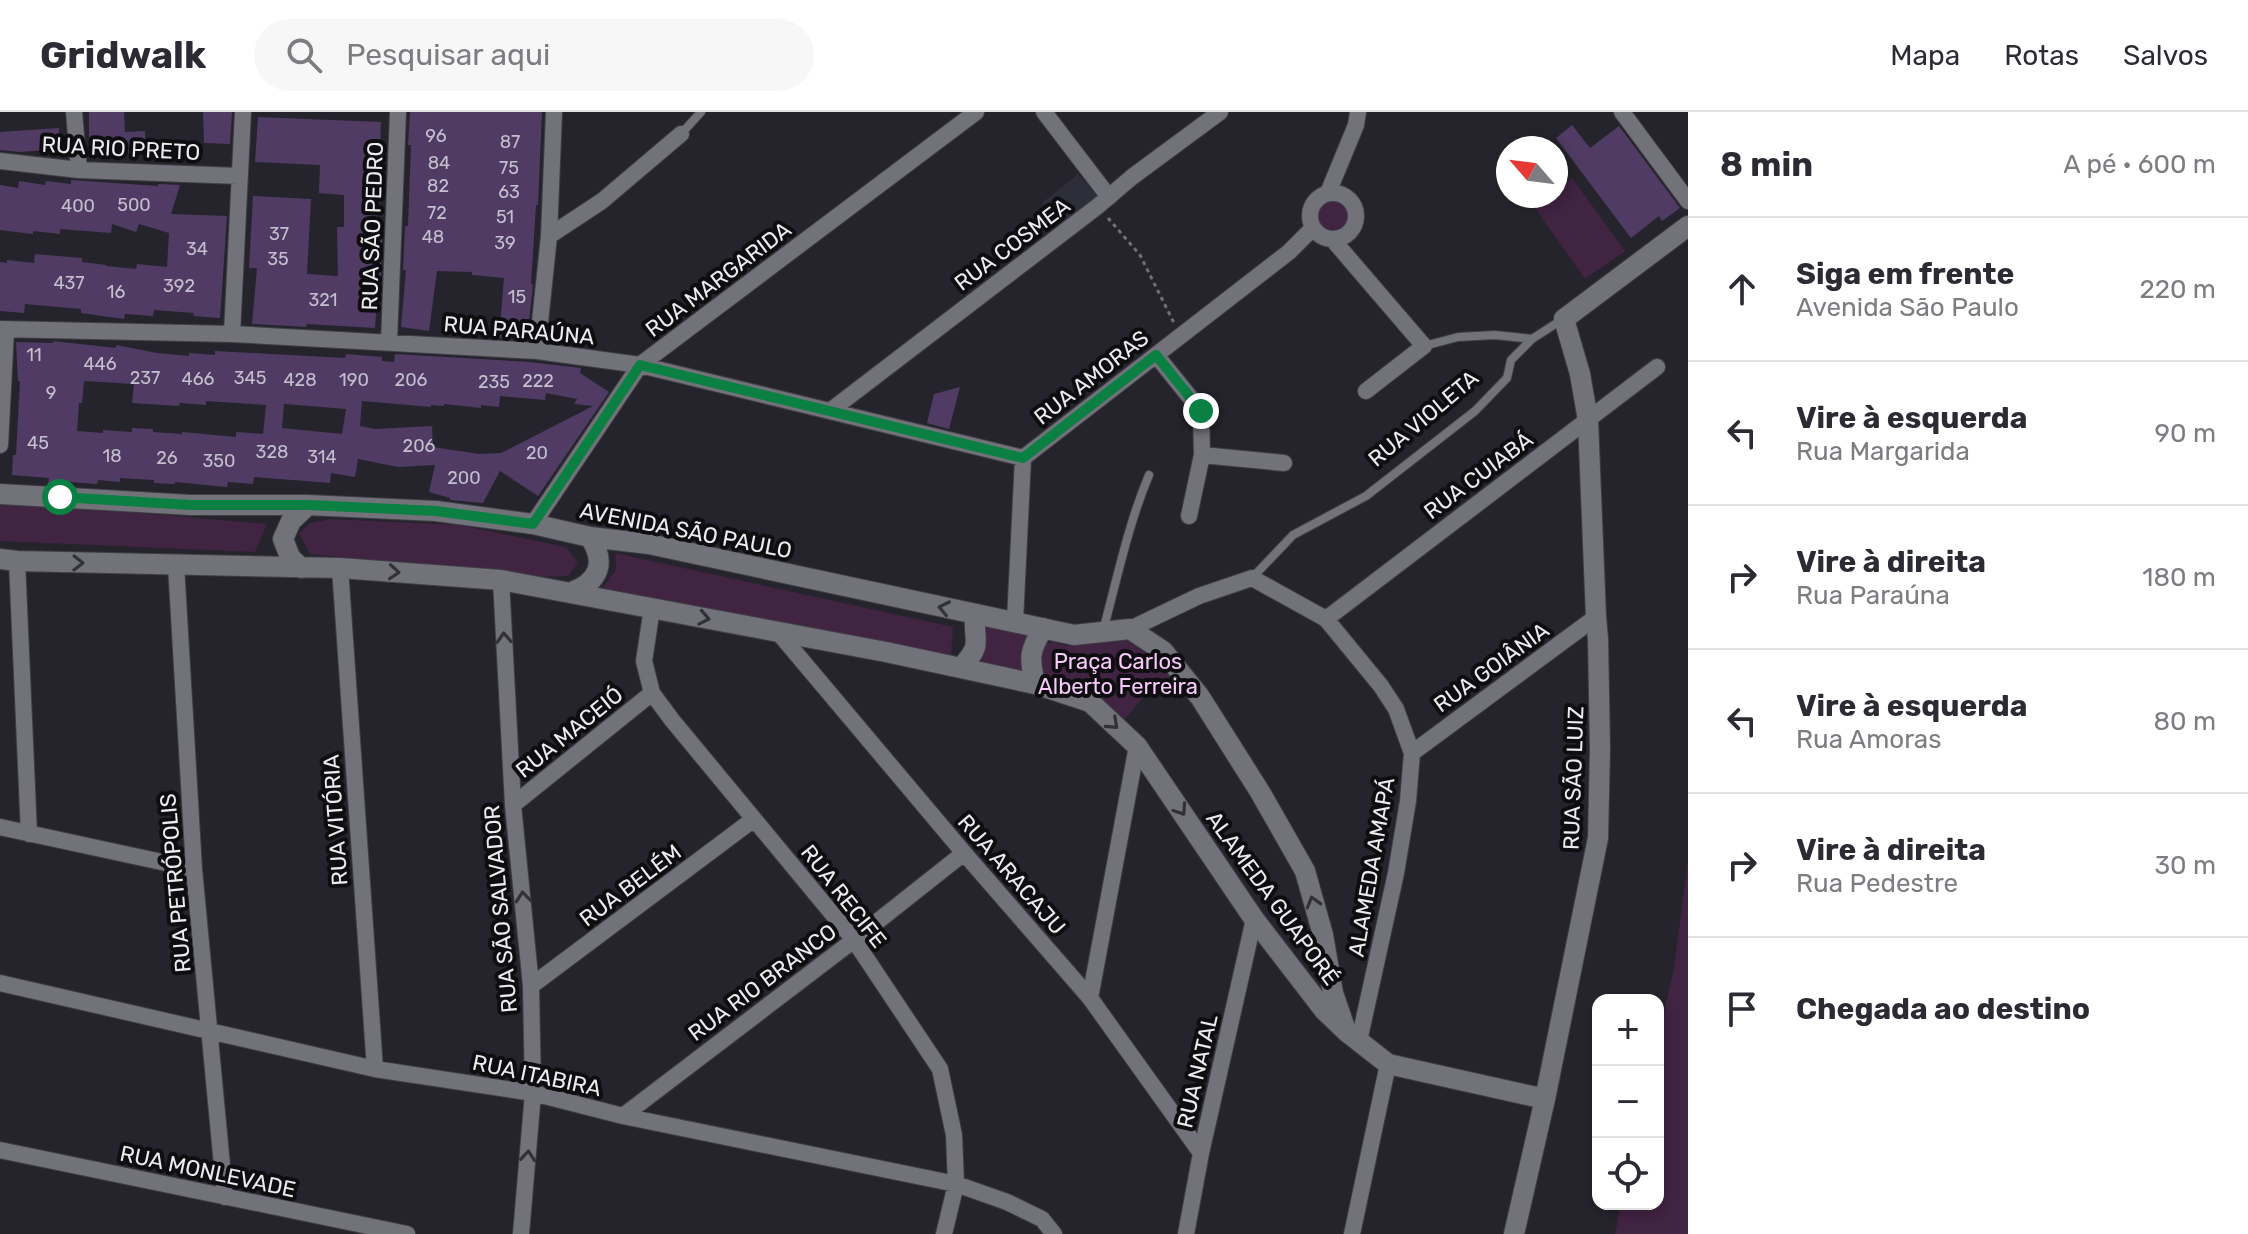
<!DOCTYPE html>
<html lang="pt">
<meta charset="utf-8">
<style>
:root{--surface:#fff;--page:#f7f7f7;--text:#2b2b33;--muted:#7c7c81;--line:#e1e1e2}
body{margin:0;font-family:Rubik,sans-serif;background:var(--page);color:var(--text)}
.controls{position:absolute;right:24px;bottom:24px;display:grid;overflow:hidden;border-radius:16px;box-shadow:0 4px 12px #0003}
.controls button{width:72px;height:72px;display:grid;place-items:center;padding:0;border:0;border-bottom:2px solid var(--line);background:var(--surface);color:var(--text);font:40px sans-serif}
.compass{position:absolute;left:1496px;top:24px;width:72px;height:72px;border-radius:50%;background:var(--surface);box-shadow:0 4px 12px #0003;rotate:298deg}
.stop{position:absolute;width:24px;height:24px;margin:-18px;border:6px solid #0b8043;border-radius:50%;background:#fff}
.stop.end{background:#0b8043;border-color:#fff;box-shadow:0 2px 8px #0008}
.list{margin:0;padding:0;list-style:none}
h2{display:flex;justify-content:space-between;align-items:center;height:104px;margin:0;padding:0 32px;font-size:34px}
h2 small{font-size:26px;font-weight:400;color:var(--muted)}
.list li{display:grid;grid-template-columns:52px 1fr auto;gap:24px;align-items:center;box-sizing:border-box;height:144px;padding:0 32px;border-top:2px solid var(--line)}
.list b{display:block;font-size:30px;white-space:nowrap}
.list p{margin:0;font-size:26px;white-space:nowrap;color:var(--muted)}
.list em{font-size:26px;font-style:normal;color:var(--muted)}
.icon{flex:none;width:44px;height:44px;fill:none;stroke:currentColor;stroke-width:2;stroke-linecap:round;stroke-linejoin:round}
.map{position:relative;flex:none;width:1688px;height:1122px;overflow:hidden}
header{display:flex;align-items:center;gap:48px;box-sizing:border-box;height:112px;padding:0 40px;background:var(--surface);border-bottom:2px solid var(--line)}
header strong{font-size:38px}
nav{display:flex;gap:44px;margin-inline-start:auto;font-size:28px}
.search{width:560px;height:72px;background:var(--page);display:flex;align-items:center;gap:20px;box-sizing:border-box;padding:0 28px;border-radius:44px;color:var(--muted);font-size:30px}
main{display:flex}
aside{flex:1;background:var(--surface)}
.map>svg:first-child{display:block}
.built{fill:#2e2d3a}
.green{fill:#412342}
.building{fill:#503b64;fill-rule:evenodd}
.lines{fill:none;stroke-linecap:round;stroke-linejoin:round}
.service-casing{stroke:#3f3f44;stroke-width:10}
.minor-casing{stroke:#3f3f44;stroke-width:18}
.tertiary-casing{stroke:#3f3f44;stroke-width:22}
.path{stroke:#707077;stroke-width:3;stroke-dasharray:4 4;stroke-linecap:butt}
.service{stroke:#72727b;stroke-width:8}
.minor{stroke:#72727b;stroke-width:16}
.tertiary{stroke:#72727b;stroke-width:20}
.oneway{stroke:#313136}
.route{stroke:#0b8043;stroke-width:10}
.labels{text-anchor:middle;stroke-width:8;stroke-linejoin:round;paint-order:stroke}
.number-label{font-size:18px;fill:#c4bfcd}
.street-label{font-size:22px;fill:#ebebf0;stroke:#0e0e11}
.park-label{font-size:22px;fill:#f8caf9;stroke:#0e0e11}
</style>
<header>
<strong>Gridwalk</strong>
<div class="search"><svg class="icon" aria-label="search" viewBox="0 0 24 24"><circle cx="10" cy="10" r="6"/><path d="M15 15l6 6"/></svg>Pesquisar aqui</div>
<nav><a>Mapa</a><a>Rotas</a><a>Salvos</a></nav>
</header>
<main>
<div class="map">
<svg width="1688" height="1122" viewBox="0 0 1688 1122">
<rect width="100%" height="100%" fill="#25242c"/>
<path class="built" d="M1078 62 1100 88 1061 118 1042 91Z"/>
<path class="green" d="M1572 66 1625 139 1585 167 1535 96 1549 84H1556V79Z
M1317 105a16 16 0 1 1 32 0a16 16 0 1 1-32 0Z
M0 389 267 412 255 440 0 429Z
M331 407 460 413 566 435 578 451 568 464 537 465 310 442 299 421 310 411Z
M615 441 953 515 951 544 602 476 616 458Z
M982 510 1029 521 1026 565 972 555 986 537Z
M1124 526C1133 530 1138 536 1145 542 1155 551 1165 557 1174 568L1170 575 1164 572 1156 564 1140 589 1125 607 1107 593 1043 570 1038 556 1043 533 1053 530 1065 534Z
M1688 748V1122H1615L1621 1092H1658V928L1674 856Z"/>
<path class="building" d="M89 0H124L125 20 145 19 146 41 89 42Z
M203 0H232L230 32 204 31Z
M410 0H542L538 93H536L531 172H533L527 227 499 226 504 166 472 163V160L437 159 429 219 401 215 406 158H403L405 114H408L411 33H408Z
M258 5 381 10 377 115 382 114V132L380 185H377L375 216 307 212 306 215 252 212 257 156H249L253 84 311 87 307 162 338 164 337 115H344V83L319 81 320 53 255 50Z
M1572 13 1590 36 1619 14 1680 96 1662 109 1659 104 1631 126 1556 26Z
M59 16 60 37 19 40 0 38V20Z
M71 68 158 74V72L180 73 171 102 227 104 220 206 193 204 194 201 154 198 153 204 125 202 124 207 81 201V197L25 192 24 201 0 199V150L7 151V148L34 151 35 142 82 146V150L106 153V154L136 157 137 152 167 155 169 121 139 112 136 120 112 112 111 121 60 117V122L33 119V122L0 118V73L18 76 19 69 45 73 46 69 71 72Z
M53 229 116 236V233L157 241 189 244V241L215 243V239L345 246 346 242 382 245V249L394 250 395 242 529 250 581 256 580 261 609 280 538 384 500 359 483 391 450 388V386L429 380 435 353 398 355 358 347 355 365 331 361 330 371 254 365 253 372 228 370 227 375 175 370V372L154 371V368L120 366V370L98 368 97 372 69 370 68 373 48 372 49 366 12 363 13 343H16L20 269H18L16 230 53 231ZM84 269 134 272 132 291 179 294 180 291 206 293V289L266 293 263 322 236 320V325L182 320V322L153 320V317L132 316V320L103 318V321L77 319 79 291H82ZM546 281 577 287 574 292 593 294 501 341 479 342 433 335 432 314 375 317 360 314 362 289 431 295V293L444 294V292L481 296V293L499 295 500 284 545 288ZM284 292 346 297 342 322 282 316Z
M960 275 949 317 927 311 934 282Z"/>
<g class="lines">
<g class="service-casing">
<path id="service" d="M681 22 701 0
M1424 234 1458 225 1495 223 1532 227
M1252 466 1293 423 1366 384 1475 299 1507 266 1511 248 1532 227 1563 207
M1103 519C1117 467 1128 413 1149 363"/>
</g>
<g class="minor-casing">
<path id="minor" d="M74 0 79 58
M1044 0 1109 85
M1622 0 1688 89
M0 49 79 58 239 64
M1310 104a23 23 0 1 1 46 0a23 23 0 1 1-46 0Z
M1328 81 1356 13 1358 0
M549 124 602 89 681 22
M1333 128 1424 234 1366 279
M0 217 232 222 537 239 640 253 1023 346
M232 222 243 0
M389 230 398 0
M537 239 549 124 554 0
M1156 243 1201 299 1202 343 1189 404
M830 299 1098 94 1132 65 1220 0
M0 333 6 218
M1202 343 1284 351
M533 412 640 253 976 0
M17 449 29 722
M176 453 194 757 225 1085
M340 456 375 957
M501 468 513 693 531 874 533 981 521 1122
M652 496 644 549 652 581 672 608 854 828 940 957 954 1023 956 1072 944 1122
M1326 507 1657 255
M1015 509 1023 346 1289 140 1313 116
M1130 517 1199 484 1252 466 1326 507 1381 574 1396 597 1412 641 1408 689 1396 761 1359 929
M778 520 964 741 1090 886 1201 1041
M1412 641 1596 505
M513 693 652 581
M0 715 194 757
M0 871 375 957 533 981 623 1004 956 1072 1007 1090 1042 1107 1054 1122
M531 874 754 707
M1090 886 1137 634
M623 1004 854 828 964 741
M0 1038 407 1122
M1186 1122 1201 1041 1254 807
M1352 1122 1388 952"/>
</g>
<g class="tertiary-casing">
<path id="tertiary" d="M0 382 191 393H308L436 399 533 412 590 425 649 432 1074 523 1130 517 1163 539 1200 585 1260 680 1305 759 1323 823 1333 881 1345 916
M0 447 17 449 340 456 501 468 886 540 1035 572 1090 590 1137 634 1254 807 1324 898 1347 920 1388 952 1545 987
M301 456 290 445 283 427 291 409 308 393
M572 480C600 469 606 450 590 425
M961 556C984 530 973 532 975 503
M1035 572C1029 545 1029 540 1043 516
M1514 1122 1545 987 1598 726 1600 637 1598 527 1596 505 1588 308 1580 262 1564 207 1688 114"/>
</g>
<path class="path" d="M1108 106 1140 143 1174 211"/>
<use href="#service" class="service"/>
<use href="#minor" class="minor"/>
<use href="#tertiary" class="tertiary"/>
</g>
<defs><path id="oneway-chevron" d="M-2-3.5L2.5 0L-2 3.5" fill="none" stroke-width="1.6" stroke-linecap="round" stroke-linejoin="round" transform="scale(2)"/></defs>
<g class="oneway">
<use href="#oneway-chevron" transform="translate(78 451) rotate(1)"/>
<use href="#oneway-chevron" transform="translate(394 460) rotate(4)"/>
<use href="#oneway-chevron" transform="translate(944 496) rotate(-168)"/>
<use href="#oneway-chevron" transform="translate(704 506) rotate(11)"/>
<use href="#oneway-chevron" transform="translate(504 526) rotate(-93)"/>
<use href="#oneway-chevron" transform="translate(1113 612) rotate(43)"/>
<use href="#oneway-chevron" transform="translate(1181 698) rotate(56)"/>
<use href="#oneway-chevron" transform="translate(523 785) rotate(-96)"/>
<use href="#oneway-chevron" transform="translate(1313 790) rotate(-106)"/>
<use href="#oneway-chevron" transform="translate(528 1044) rotate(-85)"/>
</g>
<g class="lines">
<path class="route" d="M60 385 191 393H308L436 399 533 412 640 253 1023 346 1156 243 1201 299"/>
</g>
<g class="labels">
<g class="number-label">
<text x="436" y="30">96</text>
<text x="510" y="36">87</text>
<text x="439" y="57">84</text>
<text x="509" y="62">75</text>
<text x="438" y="80">82</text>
<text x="509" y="86">63</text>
<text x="134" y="99">500</text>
<text x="78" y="100">400</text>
<text x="437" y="107">72</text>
<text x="505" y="111">51</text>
<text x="279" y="128">37</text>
<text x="433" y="131">48</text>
<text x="505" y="137">39</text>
<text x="197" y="143">34</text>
<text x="278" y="153">35</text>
<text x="69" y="177">437</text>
<text x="179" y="180">392</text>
<text x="116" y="186">16</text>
<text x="517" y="191">15</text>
<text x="323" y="194">321</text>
<text x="34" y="249">11</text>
<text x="100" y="258">446</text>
<text x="145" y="272">237</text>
<text x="250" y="272">345</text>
<text x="198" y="273">466</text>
<text x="300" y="274">428</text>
<text x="354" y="274">190</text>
<text x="411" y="274">206</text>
<text x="538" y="275">222</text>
<text x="494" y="276">235</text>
<text x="51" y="287">9</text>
<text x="38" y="337">45</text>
<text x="419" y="340">206</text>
<text x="272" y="346">328</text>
<text x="537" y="347">20</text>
<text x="112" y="350">18</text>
<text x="322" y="351">314</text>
<text x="167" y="352">26</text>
<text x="219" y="355">350</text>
<text x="464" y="372">200</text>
</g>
<g class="street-label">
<text transform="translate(121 36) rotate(3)" y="8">RUA RIO PRETO</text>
<text transform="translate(372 114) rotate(-88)" y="8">RUA SÃO PEDRO</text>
<text transform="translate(1012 132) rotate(-37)" y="8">RUA COSMEA</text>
<text transform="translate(718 167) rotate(-37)" y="8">RUA MARGARIDA</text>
<text transform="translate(519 218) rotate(5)" y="8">RUA PARAÚNA</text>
<text transform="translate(1091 265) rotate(-38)" y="8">RUA AMORAS</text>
<text transform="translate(1423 306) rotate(-40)" y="8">RUA VIOLETA</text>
<text transform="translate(1478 363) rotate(-37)" y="8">RUA CUIABÁ</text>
<text transform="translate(686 418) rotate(11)" y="8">AVENIDA SÃO PAULO</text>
<text transform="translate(1491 555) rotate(-36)" y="8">RUA GOIÂNIA</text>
<text transform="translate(569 620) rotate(-39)" y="8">RUA MACEIÓ</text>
<text transform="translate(1573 666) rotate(-88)" y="8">RUA SÃO LUIZ</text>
<text transform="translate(335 708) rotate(-94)" y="8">RUA VITÓRIA</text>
<text transform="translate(1371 755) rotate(-80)" y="8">ALAMEDA AMAPÁ</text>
<text transform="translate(1012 762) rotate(49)" y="8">RUA ARACAJU</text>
<text transform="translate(175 771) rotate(-95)" y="8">RUA PETRÓPOLIS</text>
<text transform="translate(630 773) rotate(-37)" y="8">RUA BELÉM</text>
<text transform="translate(844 784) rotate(52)" y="8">RUA RECIFE</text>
<text transform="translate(1273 786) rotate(54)" y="8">ALAMEDA GUAPORÉ</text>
<text transform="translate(500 797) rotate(-95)" y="8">RUA SÃO SALVADOR</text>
<text transform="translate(762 870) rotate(-37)" y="8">RUA RIO BRANCO</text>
<text transform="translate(1197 959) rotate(-77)" y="8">RUA NATAL</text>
<text transform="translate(537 963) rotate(12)" y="8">RUA ITABIRA</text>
<text transform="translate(208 1059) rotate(12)" y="8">RUA MONLEVADE</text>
</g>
<g class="park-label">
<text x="1118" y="557">Praça Carlos<tspan x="1118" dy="25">Alberto Ferreira</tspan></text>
</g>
</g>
</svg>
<div class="controls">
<button>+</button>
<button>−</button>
<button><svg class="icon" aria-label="locate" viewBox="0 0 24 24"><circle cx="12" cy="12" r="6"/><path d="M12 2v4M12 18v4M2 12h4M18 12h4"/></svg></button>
</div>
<svg class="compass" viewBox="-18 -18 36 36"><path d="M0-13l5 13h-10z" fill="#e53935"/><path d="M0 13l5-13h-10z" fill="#7c7c81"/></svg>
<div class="stop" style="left:60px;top:385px"></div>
<div class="stop end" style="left:1201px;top:299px"></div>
</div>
<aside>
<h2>8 min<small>A pé · 600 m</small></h2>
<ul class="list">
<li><svg class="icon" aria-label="ahead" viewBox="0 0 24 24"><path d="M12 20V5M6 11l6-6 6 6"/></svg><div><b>Siga em frente</b><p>Avenida São Paulo</p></div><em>220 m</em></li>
<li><svg class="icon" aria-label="left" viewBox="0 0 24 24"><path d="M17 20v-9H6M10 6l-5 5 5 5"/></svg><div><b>Vire à esquerda</b><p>Rua Margarida</p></div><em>90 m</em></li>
<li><svg class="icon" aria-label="right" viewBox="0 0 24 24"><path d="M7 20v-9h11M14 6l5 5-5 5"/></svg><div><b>Vire à direita</b><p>Rua Paraúna</p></div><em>180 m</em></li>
<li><svg class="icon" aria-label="left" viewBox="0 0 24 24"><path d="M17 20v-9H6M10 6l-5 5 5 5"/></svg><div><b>Vire à esquerda</b><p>Rua Amoras</p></div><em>80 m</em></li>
<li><svg class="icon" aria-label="right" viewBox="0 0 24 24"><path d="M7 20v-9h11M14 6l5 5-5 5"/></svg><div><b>Vire à direita</b><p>Rua Pedestre</p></div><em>30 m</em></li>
<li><svg class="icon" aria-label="arrive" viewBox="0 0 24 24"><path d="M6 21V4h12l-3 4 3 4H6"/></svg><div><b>Chegada ao destino</b></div></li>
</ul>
</aside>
</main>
